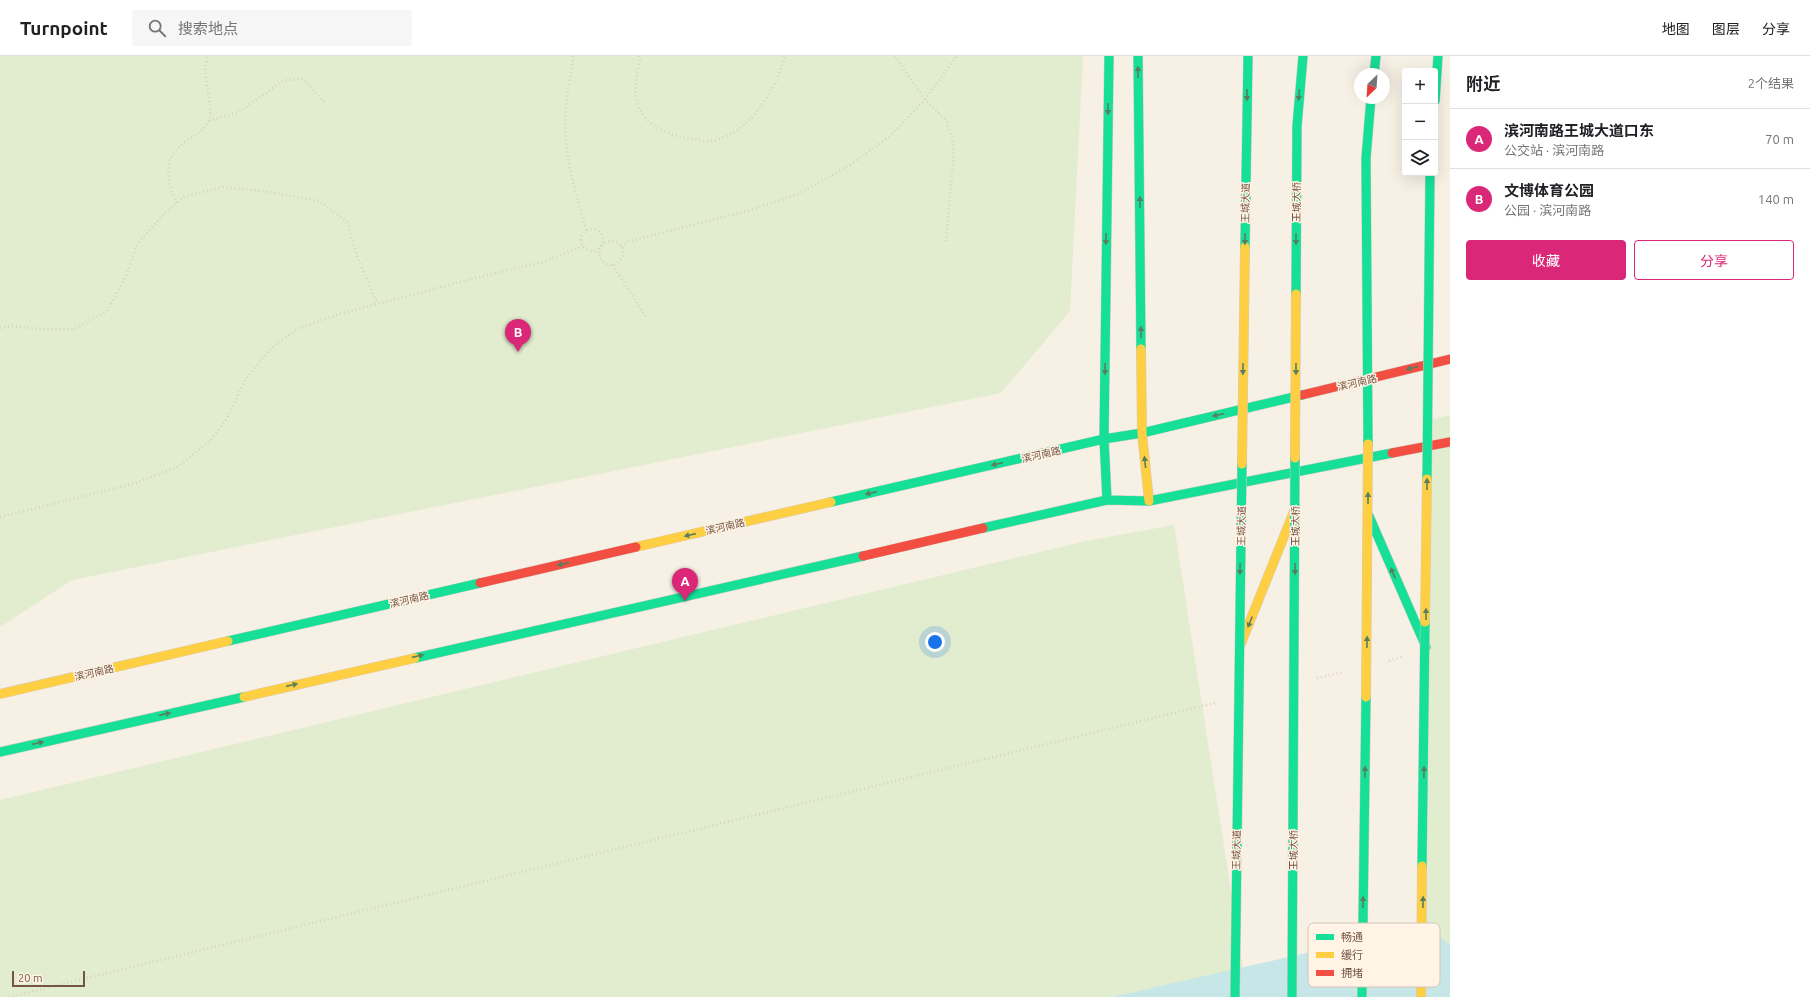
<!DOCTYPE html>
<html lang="zh">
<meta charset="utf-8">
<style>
:root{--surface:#fff;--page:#f6f6f6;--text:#202124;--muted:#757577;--line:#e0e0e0;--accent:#db2777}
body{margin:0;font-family:Ubuntu,"Noto Sans SC",sans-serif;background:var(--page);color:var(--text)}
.controls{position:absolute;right:12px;top:12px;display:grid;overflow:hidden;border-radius:4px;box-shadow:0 4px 16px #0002}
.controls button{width:36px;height:36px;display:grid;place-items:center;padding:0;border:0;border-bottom:1px solid var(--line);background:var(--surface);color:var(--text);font:20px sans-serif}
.compass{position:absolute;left:1354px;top:12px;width:36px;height:36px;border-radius:50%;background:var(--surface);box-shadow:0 4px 16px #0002;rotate:205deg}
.scale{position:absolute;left:12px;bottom:10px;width:73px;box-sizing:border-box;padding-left:4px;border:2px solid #755544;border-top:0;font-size:11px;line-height:14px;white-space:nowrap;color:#755544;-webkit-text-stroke:3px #fff4e5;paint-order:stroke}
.you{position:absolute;left:935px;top:586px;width:14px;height:14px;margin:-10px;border:3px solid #fff;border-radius:50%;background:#1a73e8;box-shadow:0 0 0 6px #1a73e833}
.badge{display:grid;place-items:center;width:26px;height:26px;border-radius:50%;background:var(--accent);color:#fff;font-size:13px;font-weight:700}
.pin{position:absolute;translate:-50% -33px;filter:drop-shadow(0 1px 2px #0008)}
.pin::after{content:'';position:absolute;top:21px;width:14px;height:12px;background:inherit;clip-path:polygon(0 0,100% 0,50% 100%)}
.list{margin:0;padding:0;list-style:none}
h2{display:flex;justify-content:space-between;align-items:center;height:52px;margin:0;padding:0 16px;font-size:17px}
h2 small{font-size:13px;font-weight:400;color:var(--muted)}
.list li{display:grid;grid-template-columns:26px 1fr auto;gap:12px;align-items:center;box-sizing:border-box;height:60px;padding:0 16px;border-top:1px solid var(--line)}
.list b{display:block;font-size:15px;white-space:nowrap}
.list p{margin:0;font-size:13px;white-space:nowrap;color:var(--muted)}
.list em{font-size:13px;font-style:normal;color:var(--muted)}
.actions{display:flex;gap:8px;padding:12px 16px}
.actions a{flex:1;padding:9px 0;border:1px solid var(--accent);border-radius:4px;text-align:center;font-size:14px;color:var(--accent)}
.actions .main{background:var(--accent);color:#fff}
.icon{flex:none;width:22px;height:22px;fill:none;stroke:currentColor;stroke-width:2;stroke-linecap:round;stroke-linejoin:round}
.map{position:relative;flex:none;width:1450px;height:941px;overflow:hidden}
header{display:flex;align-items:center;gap:24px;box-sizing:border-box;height:56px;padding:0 20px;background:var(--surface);border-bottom:1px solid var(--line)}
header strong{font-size:19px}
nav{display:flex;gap:22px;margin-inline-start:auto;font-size:14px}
.search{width:280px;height:36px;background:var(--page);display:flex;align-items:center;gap:10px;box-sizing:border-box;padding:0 14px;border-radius:4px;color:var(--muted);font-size:15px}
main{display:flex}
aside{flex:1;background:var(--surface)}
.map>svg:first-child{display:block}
.green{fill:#e1edce}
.water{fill:#c6e6e7}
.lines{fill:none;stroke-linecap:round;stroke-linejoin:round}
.fast-casing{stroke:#d5cac2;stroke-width:10}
.slow-casing{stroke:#d5cac2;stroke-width:10}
.jam-casing{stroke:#d5cac2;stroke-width:10}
.path{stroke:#d9cfca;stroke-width:2.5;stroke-dasharray:1 3;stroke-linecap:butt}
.fast{stroke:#16e098;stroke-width:9}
.slow{stroke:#ffcf43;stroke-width:9}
.jam{stroke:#f24e42;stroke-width:9}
.fast-bridge-casing{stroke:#d5cac2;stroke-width:10;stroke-linecap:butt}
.slow-bridge-casing{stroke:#d5cac2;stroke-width:10;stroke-linecap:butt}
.fast-bridge{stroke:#16e098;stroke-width:9}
.slow-bridge{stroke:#ffcf43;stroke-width:9}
.oneway{fill:#587f5d}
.labels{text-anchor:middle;stroke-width:3;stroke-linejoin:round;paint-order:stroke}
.street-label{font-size:10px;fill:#755544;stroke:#fff4e5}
.key{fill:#fff4e5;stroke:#d6c4b5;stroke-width:1}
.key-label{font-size:11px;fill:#755544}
</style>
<header>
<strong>Turnpoint</strong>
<div class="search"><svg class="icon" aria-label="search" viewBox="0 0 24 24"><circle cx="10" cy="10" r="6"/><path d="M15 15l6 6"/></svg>搜索地点</div>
<nav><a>地图</a><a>图层</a><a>分享</a></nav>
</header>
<main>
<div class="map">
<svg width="1450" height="941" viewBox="0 0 1450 941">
<rect width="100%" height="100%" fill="#f6f0e5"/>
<path class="green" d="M0 0H1083L1070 255 1001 337 72 524 0 571Z
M1450 359V889L1426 870V365Z
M1174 469 1243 912 1112 941H0V744L1086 485Z"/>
<path class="water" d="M1426 870 1450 889V941H1112Z"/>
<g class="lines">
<g class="fast-casing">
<path id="fast" d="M1138 0 1141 293
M1374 18 1376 0
M1435 45 1438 0
M1107 444 1104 383 1109 0
M831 446 1104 383 1142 377 1302 339
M1369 460 1426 591
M983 472 1107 444 1149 445 1392 397
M228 585 480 527
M415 602 863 500
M0 696 244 641"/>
</g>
<g class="slow-casing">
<path id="slow" d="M1141 293 1142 377 1149 445
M636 491 831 446
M1240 590 1295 453
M0 638 228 585
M244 641 415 602"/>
</g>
<g class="jam-casing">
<path id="jam" d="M1302 339 1450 303
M1392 397 1450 386
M863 500 983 472
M480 527 636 491"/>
</g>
<path class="path" d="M573 0C572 16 567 32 566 49 562 92 574 134 587 175
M639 0 640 4C637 18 633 31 637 46 644 72 675 81 698 84 702 84 706 86 710 85 716 85 727 80 733 77 758 62 778 27 785 0
M895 0 925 44 946 64 953 84V105L946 185
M209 65 239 56 284 24 303 23 325 47
M177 147C165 122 162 100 189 83 196 79 206 73 209 64 215 49 200 20 208 0
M581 184a11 11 0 1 1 22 0a11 11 0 1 1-22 0Z
M599 197a12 12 0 1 1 24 0a12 12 0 1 1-24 0Z
M622 191 627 186 751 154 798 138 848 110 888 82 924 45 957 0
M613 209 647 263
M0 272 12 270 40 273H74L107 255 127 218 137 188 164 158 184 141 223 131 270 136 319 145 347 166 357 200 377 247
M0 461 136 427 179 410 211 384 227 363 245 324 271 292 299 272 339 258 483 220 543 206 583 190
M1389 605 1402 601
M1317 622 1343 616
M9 941 1215 647"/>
<use href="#fast" class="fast"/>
<use href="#slow" class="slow"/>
<use href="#jam" class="jam"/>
<g class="fast-bridge-casing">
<path id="fast-bridge" d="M1245 191 1248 0
M1296 238 1297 70 1303 0
M1368 388 1366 102 1371 42
M1427 423 1430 117
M1422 810 1425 566
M1235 941 1242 408
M1292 941 1295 402
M1362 941 1366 641"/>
</g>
<g class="slow-bridge-casing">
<path id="slow-bridge" d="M1295 402 1296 238
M1242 408 1245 191
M1425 566 1427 423
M1366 641 1368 388
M1421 941 1422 810"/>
</g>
<use href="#fast-bridge" class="fast-bridge"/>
<use href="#slow-bridge" class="slow-bridge"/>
</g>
<defs><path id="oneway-solid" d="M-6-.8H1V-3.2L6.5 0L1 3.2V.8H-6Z"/></defs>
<g class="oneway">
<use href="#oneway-solid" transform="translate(1138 16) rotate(-91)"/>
<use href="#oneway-solid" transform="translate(1247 39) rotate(91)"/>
<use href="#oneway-solid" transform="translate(1299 39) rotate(95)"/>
<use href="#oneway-solid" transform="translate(1108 53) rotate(91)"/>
<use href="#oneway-solid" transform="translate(1140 146) rotate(-91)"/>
<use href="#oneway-solid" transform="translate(1106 183) rotate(91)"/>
<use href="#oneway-solid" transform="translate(1245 183) rotate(91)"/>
<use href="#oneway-solid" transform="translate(1296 183) rotate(90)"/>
<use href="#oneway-solid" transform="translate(1141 276) rotate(-91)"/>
<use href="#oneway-solid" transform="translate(1412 312) rotate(167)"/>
<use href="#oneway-solid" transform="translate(1105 313) rotate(91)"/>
<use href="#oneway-solid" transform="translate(1243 313) rotate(91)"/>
<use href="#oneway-solid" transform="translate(1296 313) rotate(90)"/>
<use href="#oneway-solid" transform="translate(1218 359) rotate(167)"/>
<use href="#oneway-solid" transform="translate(1145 406) rotate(-96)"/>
<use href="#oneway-solid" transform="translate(997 408) rotate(167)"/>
<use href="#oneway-solid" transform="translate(1427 428) rotate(-90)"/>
<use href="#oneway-solid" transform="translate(871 437) rotate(167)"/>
<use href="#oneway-solid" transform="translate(1368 442) rotate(-90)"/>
<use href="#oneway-solid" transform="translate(690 479) rotate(167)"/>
<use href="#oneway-solid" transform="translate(563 508) rotate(167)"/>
<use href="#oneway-solid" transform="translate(1240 513) rotate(91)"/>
<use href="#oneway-solid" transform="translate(1295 513) rotate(90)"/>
<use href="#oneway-solid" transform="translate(1393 517) rotate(-114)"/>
<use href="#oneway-solid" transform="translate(1426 558) rotate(-90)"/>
<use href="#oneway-solid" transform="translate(1250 566) rotate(112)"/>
<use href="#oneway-solid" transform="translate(1367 586) rotate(-89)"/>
<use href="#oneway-solid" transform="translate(418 600) rotate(-13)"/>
<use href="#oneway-solid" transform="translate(292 629) rotate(-13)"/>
<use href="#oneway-solid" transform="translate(165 658) rotate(-13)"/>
<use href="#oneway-solid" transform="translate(38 687) rotate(-13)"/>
<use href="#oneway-solid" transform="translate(1365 716) rotate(-89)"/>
<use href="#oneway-solid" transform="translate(1424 716) rotate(-89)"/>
<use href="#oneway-solid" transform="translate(1363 846) rotate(-89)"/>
<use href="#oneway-solid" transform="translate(1423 846) rotate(-89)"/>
</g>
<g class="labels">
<g class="street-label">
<text transform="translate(1296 146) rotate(-90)" y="4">王城大桥</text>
<text transform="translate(1245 147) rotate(-89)" y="4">王城大道</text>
<text transform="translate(1357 326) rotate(-13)" y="4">滨河南路</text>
<text transform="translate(1041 398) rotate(-13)" y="4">滨河南路</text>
<text transform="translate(725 470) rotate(-13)" y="4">滨河南路</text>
<text transform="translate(1241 470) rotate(-89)" y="4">王城大道</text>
<text transform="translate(1295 470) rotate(-90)" y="4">王城大桥</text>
<text transform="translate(409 543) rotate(-13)" y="4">滨河南路</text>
<text transform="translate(94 616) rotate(-13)" y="4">滨河南路</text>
<text transform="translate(1236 794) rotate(-89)" y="4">王城大道</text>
<text transform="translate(1293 794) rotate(-90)" y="4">王城大桥</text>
</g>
</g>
<rect x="1308" y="867" width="132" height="64" rx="6" class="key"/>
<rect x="1316" y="878" width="18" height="6" fill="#16e098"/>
<rect x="1316" y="896" width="18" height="6" fill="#ffcf43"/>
<rect x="1316" y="914" width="18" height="6" fill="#f24e42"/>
<g class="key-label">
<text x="1341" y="885">畅通</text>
<text x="1341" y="903">缓行</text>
<text x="1341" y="921">拥堵</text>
</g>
</svg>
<div class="controls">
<button>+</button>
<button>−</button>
<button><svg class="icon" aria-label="layers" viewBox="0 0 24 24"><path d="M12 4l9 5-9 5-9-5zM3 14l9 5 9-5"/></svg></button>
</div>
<svg class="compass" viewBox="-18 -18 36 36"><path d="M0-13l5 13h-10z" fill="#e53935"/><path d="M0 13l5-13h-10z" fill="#757577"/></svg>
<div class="scale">20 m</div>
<div class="you"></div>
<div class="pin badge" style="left:685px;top:545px">A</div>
<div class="pin badge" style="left:518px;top:296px">B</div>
</div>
<aside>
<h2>附近<small>2个结果</small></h2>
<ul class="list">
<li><span class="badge">A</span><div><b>滨河南路王城大道口东</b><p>公交站 · 滨河南路</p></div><em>70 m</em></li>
<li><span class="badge">B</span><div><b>文博体育公园</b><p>公园 · 滨河南路</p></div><em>140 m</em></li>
</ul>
<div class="actions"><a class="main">收藏</a><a>分享</a></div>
</aside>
</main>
